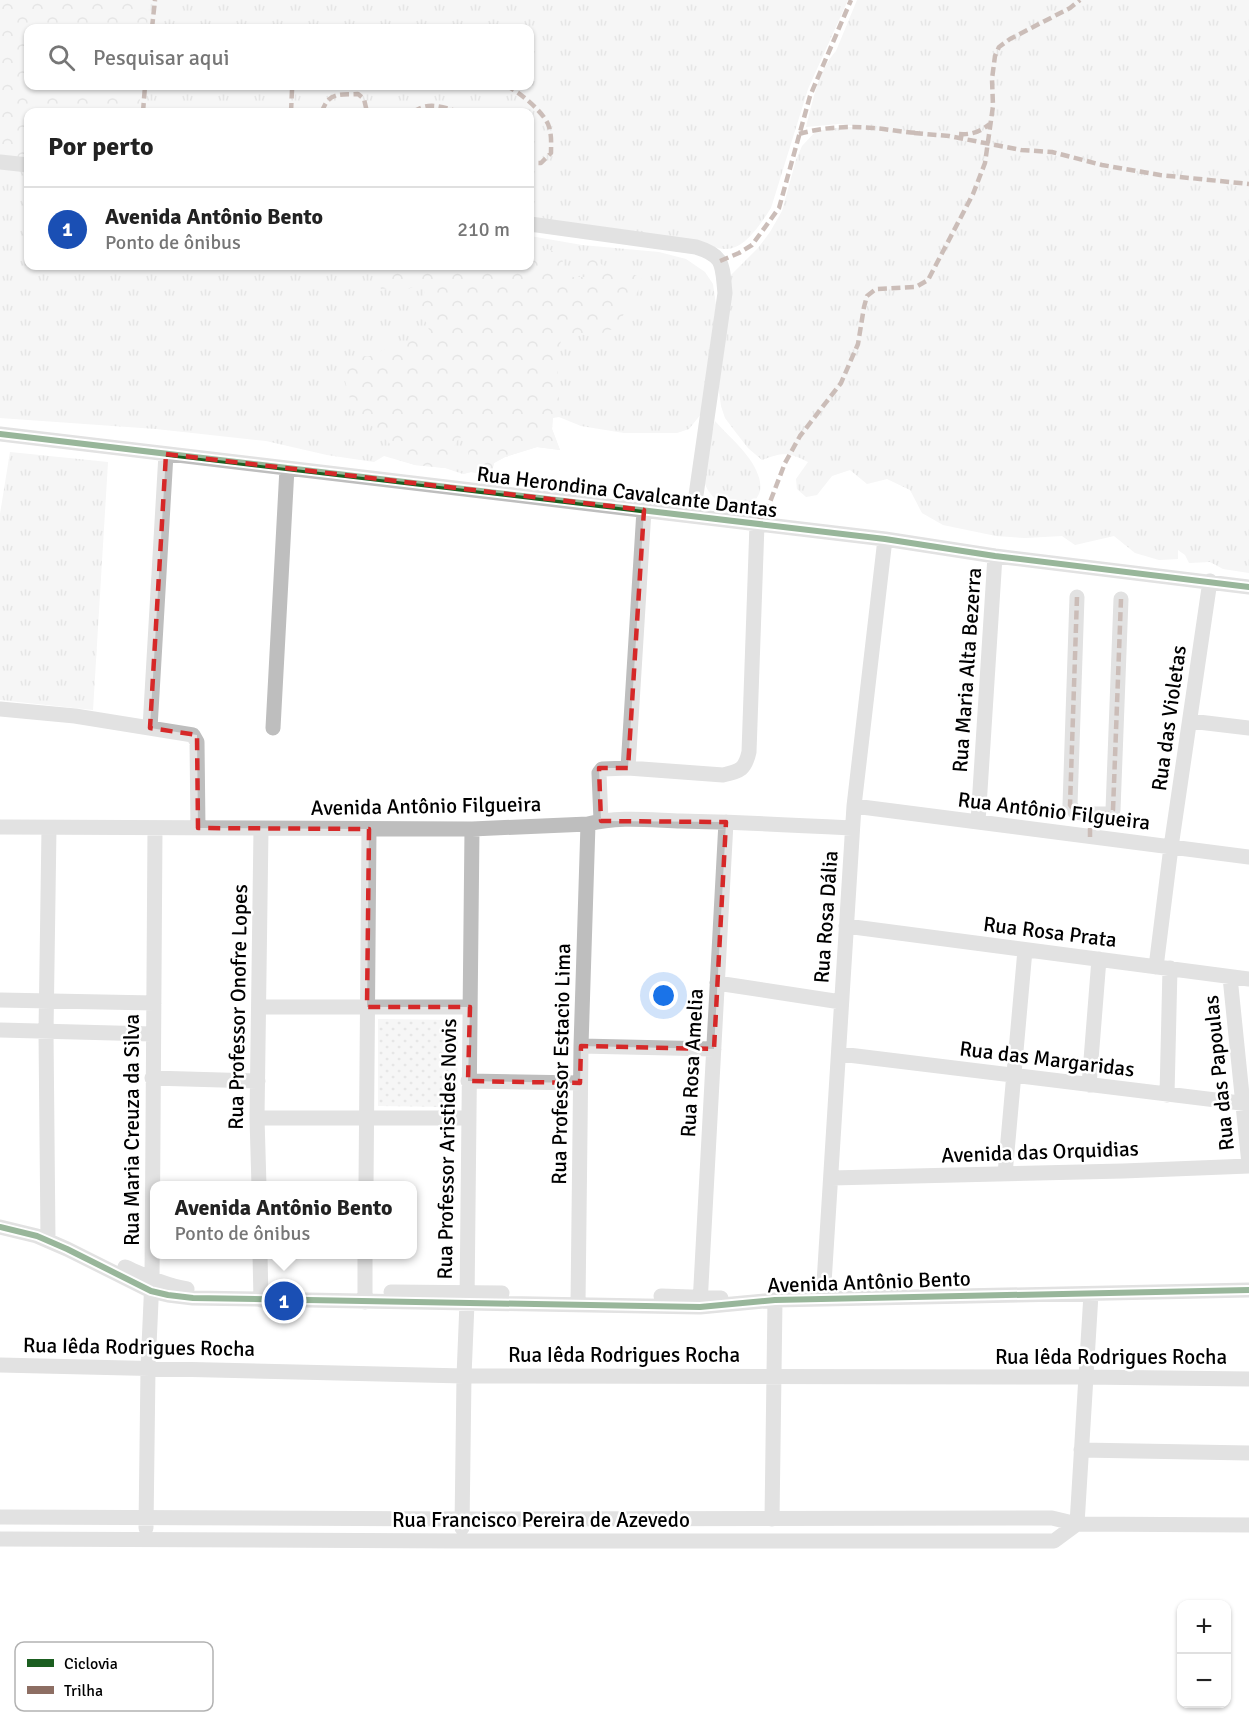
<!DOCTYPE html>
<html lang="pt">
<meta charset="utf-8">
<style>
:root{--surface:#fff;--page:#f2f2f2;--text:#222;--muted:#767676;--line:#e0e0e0;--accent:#0f766e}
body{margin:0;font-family:Signika,sans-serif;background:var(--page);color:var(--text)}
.controls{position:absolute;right:18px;bottom:18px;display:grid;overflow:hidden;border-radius:12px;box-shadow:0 2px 4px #0004}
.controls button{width:54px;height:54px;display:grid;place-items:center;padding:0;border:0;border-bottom:2px solid var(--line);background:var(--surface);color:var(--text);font:30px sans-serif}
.you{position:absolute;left:664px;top:996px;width:21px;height:21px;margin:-15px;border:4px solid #fff;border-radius:50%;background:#1a73e8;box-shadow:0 0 0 9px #1a73e833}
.badge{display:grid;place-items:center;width:39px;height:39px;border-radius:50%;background:var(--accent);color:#fff;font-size:20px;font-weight:700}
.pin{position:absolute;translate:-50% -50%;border:3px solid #fff;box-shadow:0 2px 6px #0006}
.popup{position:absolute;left:150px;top:1181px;width:267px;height:78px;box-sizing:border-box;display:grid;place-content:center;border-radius:12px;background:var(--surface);filter:drop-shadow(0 2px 4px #0005);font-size:20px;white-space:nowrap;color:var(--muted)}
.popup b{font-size:22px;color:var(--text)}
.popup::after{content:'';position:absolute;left:50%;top:100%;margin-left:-12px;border:12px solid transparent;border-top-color:var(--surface)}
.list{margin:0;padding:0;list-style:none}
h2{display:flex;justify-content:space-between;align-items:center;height:78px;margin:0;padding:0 24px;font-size:26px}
h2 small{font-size:20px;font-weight:400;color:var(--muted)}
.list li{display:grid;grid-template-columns:39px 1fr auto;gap:18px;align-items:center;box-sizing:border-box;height:84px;padding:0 24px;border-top:2px solid var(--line)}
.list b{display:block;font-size:22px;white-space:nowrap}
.list p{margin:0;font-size:20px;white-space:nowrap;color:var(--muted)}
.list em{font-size:20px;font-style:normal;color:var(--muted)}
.icon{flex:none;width:33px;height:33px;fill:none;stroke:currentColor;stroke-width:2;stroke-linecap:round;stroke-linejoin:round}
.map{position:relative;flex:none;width:1249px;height:1726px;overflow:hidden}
.search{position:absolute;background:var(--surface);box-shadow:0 2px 4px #0004;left:24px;top:24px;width:510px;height:66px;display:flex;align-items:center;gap:15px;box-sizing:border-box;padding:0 21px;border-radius:12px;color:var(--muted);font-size:22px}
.panel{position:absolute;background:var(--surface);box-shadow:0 2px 4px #0004;left:24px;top:108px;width:510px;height:162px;border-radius:12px}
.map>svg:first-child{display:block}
.grass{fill:url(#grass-tufts)}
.forest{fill:url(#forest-crowns)}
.park{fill:url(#park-dots)}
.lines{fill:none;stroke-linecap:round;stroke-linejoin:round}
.minor{stroke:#bebebe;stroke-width:15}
.quiet{stroke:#8d6e63;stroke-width:4.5;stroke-dasharray:9 4.5;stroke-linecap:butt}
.cycleway-casing{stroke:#fff;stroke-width:10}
.cycleway{stroke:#1b5e20;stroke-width:6}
.marked{fill:none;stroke:#d62828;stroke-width:4.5;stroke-dasharray:12 8;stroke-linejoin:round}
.labels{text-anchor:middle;stroke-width:5;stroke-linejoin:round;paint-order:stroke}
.street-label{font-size:21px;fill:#000;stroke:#fff}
.key{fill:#fff;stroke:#b2b2b2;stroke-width:1.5}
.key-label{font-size:16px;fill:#000}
</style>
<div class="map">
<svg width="1249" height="1726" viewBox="0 0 1249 1726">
<defs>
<pattern id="grass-tufts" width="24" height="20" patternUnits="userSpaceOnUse" patternTransform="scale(1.5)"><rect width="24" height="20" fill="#eaeaea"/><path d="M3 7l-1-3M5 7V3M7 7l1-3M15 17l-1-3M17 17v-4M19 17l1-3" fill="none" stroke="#c7c7c7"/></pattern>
<pattern id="forest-crowns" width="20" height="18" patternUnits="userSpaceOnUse" patternTransform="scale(1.5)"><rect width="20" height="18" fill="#eaeaea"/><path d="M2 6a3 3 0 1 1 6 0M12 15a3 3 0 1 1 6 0" fill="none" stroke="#c7c7c7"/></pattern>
<pattern id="park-dots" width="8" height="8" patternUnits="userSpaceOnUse" patternTransform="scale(1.5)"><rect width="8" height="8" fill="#eaeaea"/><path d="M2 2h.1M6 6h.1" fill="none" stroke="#c7c7c7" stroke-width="1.8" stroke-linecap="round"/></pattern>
</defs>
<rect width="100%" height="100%" fill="#fff"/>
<path class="grass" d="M58 0H848L808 89 771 208C761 223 745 250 725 249 721 249 715 247 711 246L530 222V112H139L115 86H530V28H84Z
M857 0H1249V573L1223 569 1210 562 1189 563 1185 555 1178 550V559L1159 560 1135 553 1114 536 1075 545 1062 536 1025 538 996 536 943 525 922 513 910 490 887 479 867 484 850 470 832 476 817 495 806 497 797 489 796 479 808 462C789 452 783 452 762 460L748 448 734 430 725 418 721 406 718 384 731 275 758 248 770 232 782 211 796 160 802 146 816 131 843 127H862L838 124 806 127C813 101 818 71 836 51Z
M0 165 28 169V266H530V236L582 245 659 252 686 259 705 272 713 284 716 305 701 414 689 429 677 433H624L581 426 559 417 553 418 552 429 560 450 537 447 505 457 494 463 491 475 471 472 463 474 445 468 415 465 384 456 374 462 327 455 266 441 156 429 0 418Z
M715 421C729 437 751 454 758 475 773 514 712 517 704 480 702 467 712 435 715 421Z
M10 452 108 462 93 710 0 700V514Z"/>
<path class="forest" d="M0 0H150L147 28H28V86H141L139 112H28V159L0 156Z
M547 249C560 253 563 258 565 271L573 277H586L580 263 582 252 592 253C599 261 604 270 615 273 629 276 628 269 643 280L636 295 615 328 600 334 590 336 575 333 561 341 557 357 559 401 553 411 552 429 560 450 537 447 505 457 494 463 491 475 471 472 463 474 468 457 469 438 462 436 457 441 445 468 415 465 399 460 394 448 352 406 342 370 345 357 370 356 385 349 417 339 430 332 426 322 419 317 414 305 422 299 426 288 419 284 406 290 396 292 390 288 381 289 374 266H530V258L543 265Z"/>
<path class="park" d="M378 1019 458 1020 457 1107 378 1106Z"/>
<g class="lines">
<path class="minor" d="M0 162 28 165
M530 224 696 247C725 256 722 265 725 293L693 516
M0 434 885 539 995 556 1249 587
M1077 597 1070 805 1075 812 1090 814H1109L1113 810 1121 599
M0 709 75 716 193 735 197 742 198 828
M1190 721 1249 728
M150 728 166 454
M273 728 287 468
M628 768 644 510
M854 806 1249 857
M601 821 599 773 602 769 628 768 723 775C741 771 745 769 749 752L757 524
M978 822 995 556
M0 827 472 829 588 824C618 816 650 820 681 821 738 822 795 825 852 828
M846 926 1249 979
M1156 967 1171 847 1210 581
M1230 977 1249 1164
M717 983 841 1002
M0 1000 154 1003
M259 1007H470
M0 1030 152 1034
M581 1046 714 1049
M840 1054 1249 1104
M152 1078 258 1081
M468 1081 580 1083
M1089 1085 1099 959
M1167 1095 1170 968
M257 1118H468
M1005 1174 1025 950
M831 1178 1123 1171 1249 1166
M259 1186 257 1118 261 829
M366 1186 369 829
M0 1227 37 1236 67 1249 151 1291 168 1295 193 1298 700 1307 775 1300 1249 1290
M48 1241 46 1032 49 828
M260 1254 261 1300
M125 1267C146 1276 165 1285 187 1289
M391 1292 502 1293
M661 1296 721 1298
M823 1299 854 806 885 539
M365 1302V1254
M578 1304 581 1046 588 824
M700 1304 726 822
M0 1365 464 1376 1085 1377 1249 1379
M1081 1450 1249 1453
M0 1517 462 1519 1052 1518 1077 1524 1249 1525
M772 1519 775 1300
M1077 1524 1091 1294
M146 1528 148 1368 152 1279 155 828
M462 1528 464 1376 467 1303 472 829
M0 1539 461 1541H1054L1077 1524"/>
<path class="quiet" d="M152 28 155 0
M506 86C519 91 543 112 548 124 552 134 551 143 551 153L541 163H530
M143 112 145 86
M291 112 292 90 294 86
M322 112C328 92 339 95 358 94L364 99 367 112
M413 112C429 101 442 107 459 112
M914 133 949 136 1021 150 1052 152 1102 165 1160 175 1249 184
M799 134C823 127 848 126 873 128 889 129 905 133 920 133
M959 134C973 135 981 131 991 123
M720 261 739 253 752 245 779 208 810 96 851 0
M757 524 770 502 785 463 800 436 841 383 858 344 864 307 867 296 876 289 916 287 928 280 973 194 985 163 993 106 992 79 995 56 999 47 1010 39 1070 8 1080 0
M1077 597 1070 805 1075 812 1090 814H1109L1113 810 1121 599
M1090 837V814"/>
<g class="cycleway-casing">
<path id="cycleway" d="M0 434 885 539 995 556 1249 587
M0 1227 37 1236 67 1249 151 1291 168 1295 193 1298 700 1307 775 1300 1249 1290"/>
</g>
<use href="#cycleway" class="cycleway"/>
</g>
<path d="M0 0H1249V1726H0ZM166 454 644 510 628 768H599L601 821 726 822 714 1049 581 1046 580 1083 468 1081 470 1007H367L369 829 198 828 197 735 150 728Z" fill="#fff" fill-opacity=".55" fill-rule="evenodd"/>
<path class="marked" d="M166 454 644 510 628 768H599L601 821 726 822 714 1049 581 1046 580 1083 468 1081 470 1007H367L369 829 198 828 197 735 150 728Z"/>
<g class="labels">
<g class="street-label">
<text transform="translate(627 492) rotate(7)" y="7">Rua Herondina Cavalcante Dantas</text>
<text transform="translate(967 670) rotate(-86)" y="7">Rua Maria Alta Bezerra</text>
<text transform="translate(1169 718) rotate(-82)" y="7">Rua das Violetas</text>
<text transform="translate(426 806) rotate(-1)" y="7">Avenida Antônio Filgueira</text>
<text transform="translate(1054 811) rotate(7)" y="7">Rua Antônio Filgueira</text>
<text transform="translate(826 917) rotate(-86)" y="7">Rua Rosa Dália</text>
<text transform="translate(1050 932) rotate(7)" y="7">Rua Rosa Prata</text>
<text transform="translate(238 1007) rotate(-89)" y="7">Rua Professor Onofre Lopes</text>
<text transform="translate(1047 1059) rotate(7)" y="7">Rua das Margaridas</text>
<text transform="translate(692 1063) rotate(-87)" y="7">Rua Rosa Amelia</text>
<text transform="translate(561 1064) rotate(-89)" y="7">Rua Professor Estacio Lima</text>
<text transform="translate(1219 1073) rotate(-96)" y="7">Rua das Papoulas</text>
<text transform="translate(132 1130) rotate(-90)" y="7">Rua Maria Creuza da Silva</text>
<text transform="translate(447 1149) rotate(-89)" y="7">Rua Professor Aristides Novis</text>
<text transform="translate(1040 1152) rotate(-2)" y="7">Avenida das Orquidias</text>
<text transform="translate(869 1282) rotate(-2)" y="7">Avenida Antônio Bento</text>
<text transform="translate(139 1347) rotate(1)" y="7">Rua Iêda Rodrigues Rocha</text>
<text x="624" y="1362">Rua Iêda Rodrigues Rocha</text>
<text x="1111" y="1364">Rua Iêda Rodrigues Rocha</text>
<text x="541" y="1527">Rua Francisco Pereira de Azevedo</text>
</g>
</g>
<rect x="15" y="1642" width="198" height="69" rx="9" class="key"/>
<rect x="27" y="1659" width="27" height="8" fill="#1b5e20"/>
<rect x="27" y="1686" width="27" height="8" fill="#8d6e63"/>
<g class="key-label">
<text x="64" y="1669">Ciclovia</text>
<text x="64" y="1696">Trilha</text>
</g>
</svg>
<div class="controls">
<button>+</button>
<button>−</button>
</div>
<div class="you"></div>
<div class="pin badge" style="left:284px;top:1301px;background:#1a4fb4">1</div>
<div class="popup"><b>Avenida Antônio Bento</b>Ponto de ônibus</div>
<div class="search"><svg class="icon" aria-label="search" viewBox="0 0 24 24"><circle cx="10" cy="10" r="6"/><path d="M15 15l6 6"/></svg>Pesquisar aqui</div>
<section class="panel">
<h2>Por perto<small></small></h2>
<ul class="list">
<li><span class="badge" style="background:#1a4fb4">1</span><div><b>Avenida Antônio Bento</b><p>Ponto de ônibus</p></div><em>210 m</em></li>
</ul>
</section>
</div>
